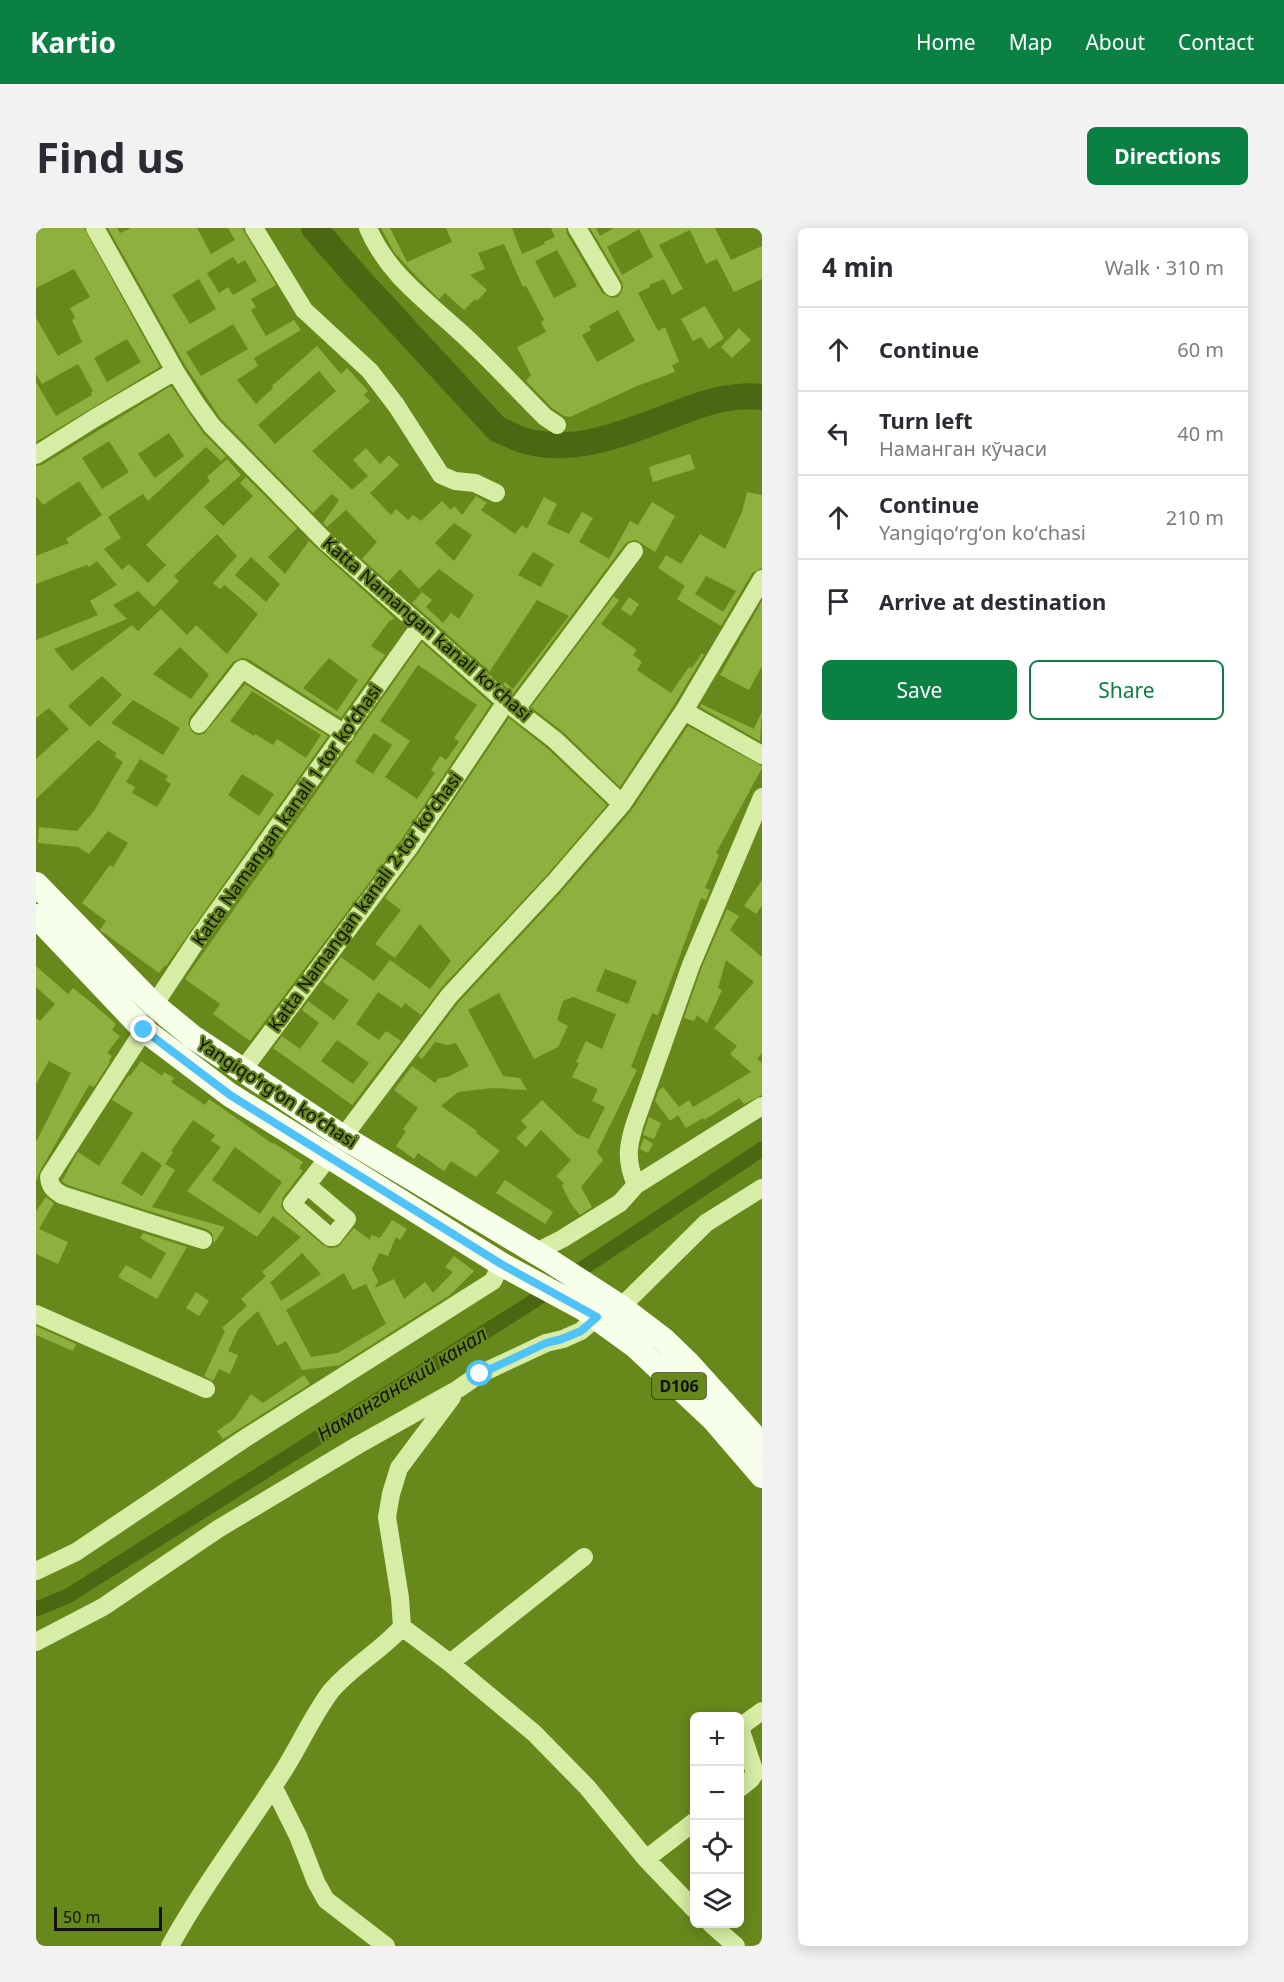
<!DOCTYPE html>
<meta charset="utf-8">
<style>
:root{--surface:#fff;--page:#f2f2f3;--text:#2b2b33;--muted:#7c7c81;--line:#e1e1e2;--accent:#0b8043}
body{margin:0;font-family:"Noto Sans",sans-serif;background:var(--page);color:var(--text)}
.controls{position:absolute;right:18px;bottom:18px;display:grid;overflow:hidden;border-radius:9px;box-shadow:0 3px 15px #0003}
.controls button{width:54px;height:54px;display:grid;place-items:center;padding:0;border:0;border-bottom:2px solid var(--line);background:var(--surface);color:var(--text);font:30px sans-serif}
.scale{position:absolute;left:18px;bottom:15px;width:108px;box-sizing:border-box;padding-left:6px;border:3px solid #111;border-top:0;font-size:16px;line-height:21px;white-space:nowrap;color:#111;-webkit-text-stroke:4px #67891b;paint-order:stroke}
.stop{position:absolute;width:18px;height:18px;margin:-14px;border:4px solid #4fc3f7;border-radius:50%;background:#fff}
.stop.end{background:#4fc3f7;border-color:#fff;box-shadow:0 2px 6px #0008}
.list{margin:0;padding:0;list-style:none}
h2{display:flex;justify-content:space-between;align-items:center;height:78px;margin:0;padding:0 24px;font-size:26px}
h2 small{font-size:20px;font-weight:400;color:var(--muted)}
.list li{display:grid;grid-template-columns:39px 1fr auto;gap:18px;align-items:center;box-sizing:border-box;height:84px;padding:0 24px;border-top:2px solid var(--line)}
.list b{display:block;font-size:22px;white-space:nowrap}
.list p{margin:0;font-size:20px;white-space:nowrap;color:var(--muted)}
.list em{font-size:20px;font-style:normal;color:var(--muted)}
.actions{display:flex;gap:12px;padding:18px 24px}
.actions a{flex:1;padding:14px 0;border:2px solid var(--accent);border-radius:9px;text-align:center;font-size:21px;color:var(--accent)}
.actions .main{background:var(--accent);color:#fff}
.icon{flex:none;width:33px;height:33px;fill:none;stroke:currentColor;stroke-width:2;stroke-linecap:round;stroke-linejoin:round}
.map{position:relative;flex:none;width:726px;height:1718px;overflow:hidden;border-radius:9px}
header{display:flex;align-items:center;gap:36px;box-sizing:border-box;height:84px;padding:0 30px;background:var(--accent);color:#fff}
header strong{font-size:28px}
nav{display:flex;gap:33px;margin-inline-start:auto;font-size:21px}
.intro{display:flex;align-items:center;justify-content:space-between;box-sizing:border-box;height:144px;padding:0 36px}
h1{margin:0;font-size:42px}
.button{padding:15px 27px;border-radius:9px;background:var(--accent);color:#fff;font-size:21px;font-weight:700}
main{display:flex;gap:36px;padding:0 36px}
aside{flex:1;background:var(--surface);border-radius:9px;box-shadow:0 3px 15px #0003}
.map>svg:first-child{display:block}
.lines{fill:none;stroke-linecap:round;stroke-linejoin:round}
.canal{stroke:#4c6712;stroke-width:15}
.river{stroke:#4c6712;stroke-width:26}
.building{fill:#8eb03f;fill-rule:evenodd}
.minor{stroke:#d7eca5;stroke-width:18}
.major{stroke:#f7ffea;stroke-width:24}
.route{stroke:#4fc3f7;stroke-width:8}
.labels{text-anchor:middle;stroke-width:4.5;stroke-linejoin:round;paint-order:stroke}
.shield{fill:#67891b;stroke:#2b3514;stroke-width:1.5}
.shield-label{font-size:16px;font-weight:bold;fill:#111}
.street-label{font-size:18px;fill:#111;stroke:#67891b}
.water-label{font-size:20px;font-style:italic;fill:#111;stroke:#67891b}
</style>
<header>
<strong>Kartio</strong>
<nav><a>Home</a><a>Map</a><a>About</a><a>Contact</a></nav>
</header>
<div class="intro"><h1>Find us</h1><a class="button">Directions</a></div>
<main>
<div class="map">
<svg width="726" height="1718" viewBox="0 0 726 1718">
<rect width="100%" height="100%" fill="#67891b"/>
<g class="lines">
<path class="canal" d="M0 1381 32 1368 493 1076 726 921"/>
<path class="river" d="M278 0 320 48 461 201C469 204 478 209 486 212 543 229 598 201 650 182 674 173 700 166 726 169"/>
</g>
<path class="building" d="M0 0H48L124 139 0 214V154L20 188 56 167 55 164 57 163 42 136 6 156 0 146V90L22 128 46 114 36 92 39 90 34 80 54 69 38 41 0 60ZM91 111 105 134 71 154 58 130Z
M72 0H81L84 5 95 0H161L175 26 199 12 192 0H206L240 57 215 71 220 79 215 82 230 108 258 92 265 102 218 130 222 138 201 152 220 176 237 160 236 158 281 118 305 146 311 140 332 163 328 167 334 173 276 223 316 262 332 248 317 232 330 220 344 236 353 227 363 237 334 265 355 287 360 281 372 292 377 287 385 293 406 273 415 282 418 278 426 287 440 268 451 275 445 282 479 306 486 297 491 301 508 269 521 276 511 296 533 306 546 284 557 290 543 314 573 331 594 293 602 297 616 274 639 288 619 324 600 312 594 313 589 316 477 466 467 456 469 454 477 461 533 388 501 372 454 443 455 445 376 375 386 364 396 372 390 379 407 395 415 385 423 391 438 367 403 341 383 361 364 341 352 354 326 331 341 314 310 282 291 299 287 295 303 272 296 266 277 285 185 191 149 137ZM197 29 202 36 209 32 221 53 197 67 192 59 183 65 171 45ZM163 51 180 81 154 96 136 67ZM197 96 212 121 165 148 150 124ZM283 143 300 163 239 216 222 197ZM418 295 436 307 418 333 399 315ZM497 324 518 336 505 359 482 347Z
M345 0H354L371 34 416 14 410 0H476L486 26 509 16 508 14 519 9 515 0H530L531 6 566 65 576 70 581 69 585 65 587 59 586 54 554 0H560L564 8 578 0H679L695 32 726 18V51L698 64 681 31 670 36 654 2 623 17 647 61 636 67 628 51 613 57 614 59 602 65 622 103 629 99 643 134 636 137 639 144 601 158 534 189 528 188 516 180 490 153 495 147 481 119 510 104 505 94 508 92 490 58 487 59 468 16 442 25 449 41 434 47 451 62 441 73 439 71 428 82 409 65 403 71 380 48 358 24ZM603 1 617 29 586 47 571 19ZM521 22 541 58 518 70 499 33ZM582 82 599 113 561 134 546 107 555 102 553 98Z
M669 78 688 110 673 121 665 109 657 113 645 91Z
M703 100 715 112 696 130 685 119Z
M135 158 167 205 190 228 185 233 170 219 112 273 107 266 72 289 85 310 68 321 86 342 93 336 112 355 130 337 110 317 174 253 171 249 191 231 205 247 168 279 187 298 217 268 204 255 210 249 261 300 232 329 249 346 273 313 358 390 355 393 354 392 335 418 349 427 305 490 212 431 206 430 197 434 154 489 152 495 156 504 162 507 168 506 209 456 292 508 130 738 129 737 123 745 64 702 70 693 46 675 74 637 77 639 92 615 72 603 53 626 42 619 2 615 3 599 41 603 58 583 87 534 79 529 80 525 62 512 0 571V531L33 501 13 480 0 490V412L62 387 54 373 81 357 61 333 53 339 51 337 0 356V328L33 315 30 311 66 287 43 253 7 277 0 268V238L6 237ZM133 205 148 228 119 250 102 226ZM73 213 93 244 66 261 46 230ZM181 306 201 328 177 355 184 361 189 357 222 386 191 426 160 397 151 407 125 381 102 403 96 397 36 443 18 421 91 391 77 377 102 363 118 379 143 353 138 348ZM215 329 244 356 230 374 199 347ZM144 419 173 447 155 471 117 446ZM293 430 322 452 301 483 267 460ZM66 448 86 467 54 499 32 478ZM216 463 285 507 270 530 241 511 237 517 219 506 218 508 194 493ZM97 472 144 500 127 527 75 495ZM104 531 132 548 129 552 135 556 121 579 96 565 99 559 90 554ZM206 546 238 566 223 588 192 567Z
M654 226 659 241 617 254 613 239Z
M711 264 726 267V340L716 345 685 398 641 371 649 358 622 340 630 327 645 336 664 306 689 321 706 284ZM670 348 700 363 687 384 659 366Z
M578 368 583 372 565 396 601 422 597 427 606 434 601 442 635 465 653 439 656 440 666 425 668 427 638 477 584 559 527 504 495 479Z
M593 369 603 376 595 388 585 381Z
M726 373V438L713 462 684 447Z
M386 414 455 476 365 612 214 813 177 786 184 776 149 751ZM382 437 441 477 418 510 423 514 410 532 404 528 395 542 399 545 381 571 349 549 374 513 344 493ZM338 505 356 517 337 546 319 534Z
M665 476 718 501 726 483 724 513 664 479Z
M473 490 512 521 571 577 510 648 405 760 385 787 369 775 366 780 342 764 320 796 343 812 350 803 365 813 316 877 237 820 246 808 264 821 283 795 266 782 272 773 298 792 313 772 287 754 305 729 338 753 354 732 394 761 415 733 384 696 359 730 339 716 365 682 349 670 383 624ZM301 812 333 835 317 856 285 833Z
M652 498 726 538V540L680 625 683 627 669 660 674 662 670 672 665 670 622 787 616 785 595 839 601 842 561 924 567 932 545 959 556 979 544 987 535 976 526 958 528 955 520 948 535 932 505 902 490 919 480 910 491 899 485 893 506 872 541 906 553 911 569 879 556 873 562 861 536 849 543 835 540 834 550 813 566 821 580 786 537 769 527 773 521 792 532 798 522 819 498 831 463 765 432 782 467 848 484 850 491 862 457 860 422 864 405 878 441 903 440 905 464 923 440 949 415 933 408 943 382 925 378 931 360 918 370 903 367 901 382 880 358 862 376 838 399 855 403 850 412 849 433 838 420 815 411 817 399 814 386 831 382 828 422 775 526 663 595 583ZM569 741 601 753 592 776 560 763Z
M726 652V678L720 686 708 678Z
M691 681 703 688 694 702 726 729V825L721 831 726 835V867L708 876 703 870 668 892 667 890 650 900 642 887 634 893 619 873 623 862 627 859 643 879 653 872 657 879 715 844 694 826 701 818 678 800 718 754 690 732 682 760 686 762 671 795 661 787 658 793 648 790 665 741Z
M0 738 32 766 37 760 57 776 80 796 76 802 84 808 71 825 76 828 73 833 74 834 58 859 53 857 4 943 0 953V914L35 845 13 833 0 856V790L4 793 19 776 0 759Z
M105 833 126 848 128 844 138 850 135 854 169 877 173 871 237 916 238 915 267 934 263 940 267 943 247 969 245 979 249 984 287 1017 294 1020 302 1019 318 1000 334 1012 335 1007 344 1010 356 992 371 1001 364 1012 360 1009 352 1028 343 1025 336 1041 342 1053 339 1060 358 1051 368 1071 389 1054 397 1065 417 1044 409 1039 418 1028 438 1043 414 1067 304 1137 266 1142 250 1113 241 1118 222 1083 202 1101 192 1123 202 1127 194 1146 183 1141 177 1153 168 1148 189 1103 186 1100 211 1078 205 1071 230 1048 226 1044 265 1009 237 988 221 1009 151 963 185 919 175 913 179 907 157 892 135 923 137 924 129 936 139 942 116 979 189 999 178 1015 176 1005 170 1001 31 957 26 953 42 924 63 938 97 885 76 872 93 847 94 848 97 844ZM199 919 246 954 224 986 176 952ZM106 923 126 937 106 968 85 955ZM266 1025 285 1046 245 1073 233 1052 235 1054ZM308 1045 317 1062 330 1056 350 1096 302 1125 275 1129 250 1082Z
M613 889 625 895 618 911 607 907Z
M608 910 617 916 612 925 604 921Z
M469 952 517 984 509 996 460 965Z
M10 969 18 975 3 1001 32 1014 22 1036 0 1026V983Z
M107 1005 151 1019 121 1071 82 1049 90 1037 115 1051 130 1025 104 1010Z
M160 1064 173 1073 163 1088 150 1080Z
M0 1098 40 1116 37 1123 0 1107Z
M268 1147 274 1156 187 1211 181 1203 198 1191 215 1166 227 1175Z"/>
<g class="lines">
<path class="minor" d="M59 0 139 143 160 176 176 198 288 312 470 474 519 512 586 576
M218 0 268 82 334 143 360 177 405 247 419 253 439 255 460 265
M332 0C351 45 388 71 423 103 453 130 480 160 509 189L521 197
M541 0 576 59
M0 227 59 190 139 143
M480 481 598 323
M648 483 726 527
M163 496 206 441 309 506
M118 777 161 712 384 398
M108 802 13 949C14 959 18 962 26 967L167 1012
M206 843 374 618 470 474
M307 909 413 768 518 655 586 576 648 483 726 351
M271 957 311 991 297 1009H294L256 976 292 930
M600 957C590 933 591 920 599 895L655 737 726 569
M500 1024 526 1011 584 975 600 957 726 878
M585 1079 670 995 726 960
M0 1086 170 1161
M548 1329 414 1435 498 1505 551 1559 610 1631 658 1594
M0 1343 40 1324 211 1209 457 1053 465 1036
M0 1414 67 1379 182 1301 322 1217 422 1161 444 1146 510 1115 527 1111 545 1103 561 1089
M414 1435 366 1399 364 1370 351 1289 355 1266 363 1240 416 1169
M237 1558 262 1608 280 1654 290 1672 350 1718
M704 1560 715 1551 719 1545 705 1503 708 1496 726 1483
M610 1631 658 1681
M675 1696 700 1718
M134 1718C167 1658 209 1603 246 1545 263 1519 276 1488 295 1463 316 1438 345 1423 366 1399"/>
<path class="major" d="M0 656 118 777 157 809 307 909 514 1033 585 1079 627 1111 653 1136 726 1217
M0 688 108 802 194 867 465 1036 548 1081 599 1118 677 1191 726 1248"/>
</g>
<g class="lines">
<path class="route" d="M108 802 194 867 465 1036 561 1089 545 1103 526 1111 510 1115 444 1146"/>
</g>
<g class="labels">
<rect class="shield" x="616" y="1145" width="54" height="26" rx="4.5"/>
<g class="shield-label">
<text x="643" y="1164">D106</text>
</g>
<g class="street-label">
<text transform="translate(391 401) rotate(41)" y="6">Katta Namangan kanali koʻchasi</text>
<text transform="translate(251 587) rotate(-55)" y="6">Katta Namangan kanali 1-tor koʻchasi</text>
<text transform="translate(329 674) rotate(-54)" y="6">Katta Namangan kanali 2-tor koʻchasi</text>
<text transform="translate(241 865) rotate(33)" y="6">Yangiqoʻrgʻon koʻchasi</text>
</g>
<g class="water-label">
<text transform="translate(366 1156) rotate(-32)" y="7">Наманганский канал</text>
</g>
</g>
</svg>
<div class="controls">
<button>+</button>
<button>−</button>
<button><svg class="icon" aria-label="locate" viewBox="0 0 24 24"><circle cx="12" cy="12" r="6"/><path d="M12 2v4M12 18v4M2 12h4M18 12h4"/></svg></button>
<button><svg class="icon" aria-label="layers" viewBox="0 0 24 24"><path d="M12 4l9 5-9 5-9-5zM3 14l9 5 9-5"/></svg></button>
</div>
<div class="scale">50 m</div>
<div class="stop" style="left:444px;top:1146px"></div>
<div class="stop end" style="left:108px;top:802px"></div>
</div>
<aside>
<h2>4 min<small>Walk · 310 m</small></h2>
<ul class="list">
<li><svg class="icon" aria-label="ahead" viewBox="0 0 24 24"><path d="M12 20V5M6 11l6-6 6 6"/></svg><div><b>Continue</b></div><em>60 m</em></li>
<li><svg class="icon" aria-label="left" viewBox="0 0 24 24"><path d="M17 20v-9H6M10 6l-5 5 5 5"/></svg><div><b>Turn left</b><p>Наманган кўчаси</p></div><em>40 m</em></li>
<li><svg class="icon" aria-label="ahead" viewBox="0 0 24 24"><path d="M12 20V5M6 11l6-6 6 6"/></svg><div><b>Continue</b><p>Yangiqoʻrgʻon koʻchasi</p></div><em>210 m</em></li>
<li><svg class="icon" aria-label="arrive" viewBox="0 0 24 24"><path d="M6 21V4h12l-3 4 3 4H6"/></svg><div><b>Arrive at destination</b></div></li>
</ul>
<div class="actions"><a class="main">Save</a><a>Share</a></div>
</aside>
</main>
